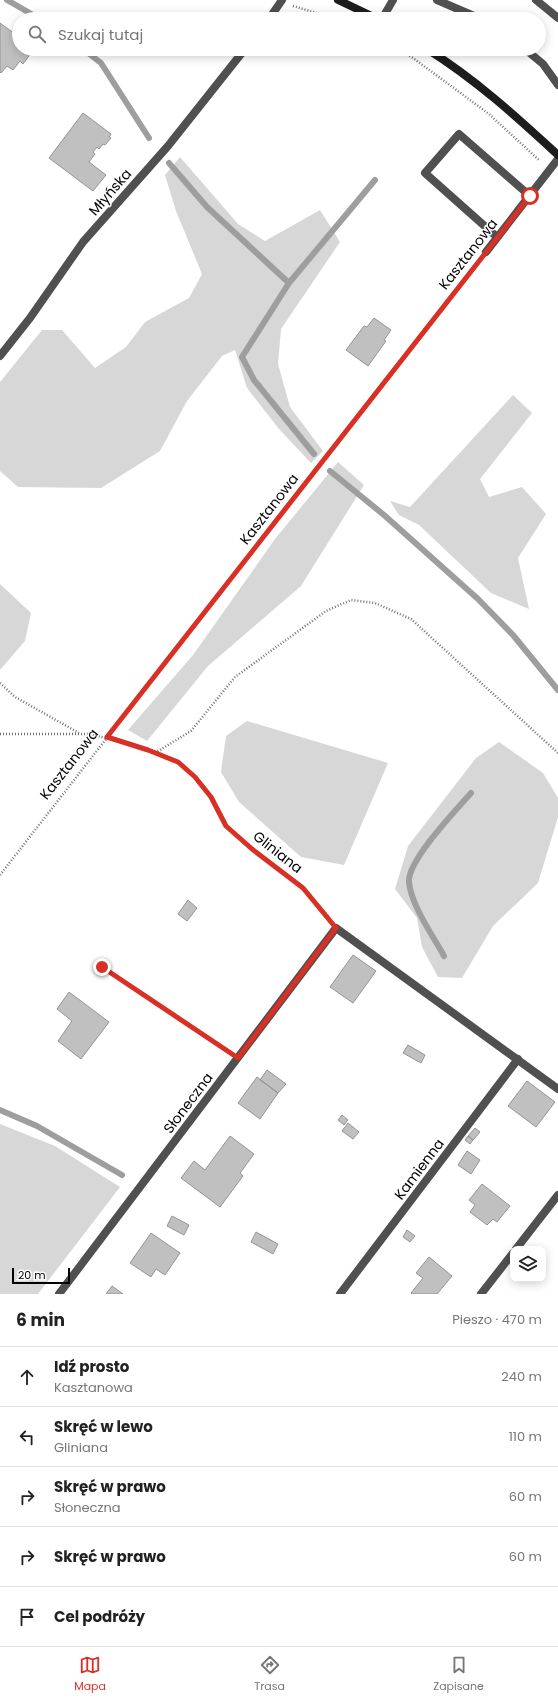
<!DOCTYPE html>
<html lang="pl">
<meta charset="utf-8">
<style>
:root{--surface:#fff;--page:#f6f6f6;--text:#222;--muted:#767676;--line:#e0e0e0;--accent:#d93025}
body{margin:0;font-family:Poppins,sans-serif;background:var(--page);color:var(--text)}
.controls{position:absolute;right:12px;bottom:12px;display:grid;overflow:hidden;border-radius:8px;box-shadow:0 2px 10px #0003}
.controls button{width:36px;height:36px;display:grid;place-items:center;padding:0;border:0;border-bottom:1px solid var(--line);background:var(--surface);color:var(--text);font:20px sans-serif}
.scale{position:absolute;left:12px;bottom:10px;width:58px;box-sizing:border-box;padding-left:4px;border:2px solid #000;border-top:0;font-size:11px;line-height:14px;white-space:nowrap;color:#000;-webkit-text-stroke:3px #fff;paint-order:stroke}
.stop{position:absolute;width:12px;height:12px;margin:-9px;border:3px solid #d93025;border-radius:50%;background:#fff}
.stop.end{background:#d93025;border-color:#fff;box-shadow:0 1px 4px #0008}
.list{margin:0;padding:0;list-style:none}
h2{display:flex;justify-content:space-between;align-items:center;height:52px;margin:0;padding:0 16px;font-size:17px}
h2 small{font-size:13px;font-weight:400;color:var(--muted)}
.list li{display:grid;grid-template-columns:26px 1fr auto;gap:12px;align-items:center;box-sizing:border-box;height:60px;padding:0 16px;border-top:1px solid var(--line)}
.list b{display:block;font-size:15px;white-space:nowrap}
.list p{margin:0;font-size:13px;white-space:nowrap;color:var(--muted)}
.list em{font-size:13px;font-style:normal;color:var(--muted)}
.icon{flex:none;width:22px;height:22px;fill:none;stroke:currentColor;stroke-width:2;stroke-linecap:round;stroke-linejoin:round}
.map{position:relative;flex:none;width:558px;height:1294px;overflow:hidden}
.search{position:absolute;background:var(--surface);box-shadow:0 2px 10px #0003;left:12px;right:12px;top:12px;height:44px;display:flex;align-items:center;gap:10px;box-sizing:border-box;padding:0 14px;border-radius:22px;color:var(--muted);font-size:15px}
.sheet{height:352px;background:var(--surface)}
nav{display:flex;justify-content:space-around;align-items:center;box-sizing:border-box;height:56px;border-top:1px solid var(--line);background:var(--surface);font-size:11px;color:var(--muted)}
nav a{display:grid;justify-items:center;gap:2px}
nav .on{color:var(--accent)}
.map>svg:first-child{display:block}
.green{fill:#d7d7d7}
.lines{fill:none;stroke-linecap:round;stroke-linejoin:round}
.stream{stroke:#9e9e9e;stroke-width:6}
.building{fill:#c0c0c0;stroke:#949494}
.path{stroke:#727272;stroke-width:2.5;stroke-dasharray:1 2;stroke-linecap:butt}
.lane{stroke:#505050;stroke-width:8}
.street{stroke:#505050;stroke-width:8}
.secondary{stroke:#1d1d1d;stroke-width:8}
.route{stroke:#d93025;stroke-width:5}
.labels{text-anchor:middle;stroke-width:3;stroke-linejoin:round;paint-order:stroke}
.street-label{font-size:14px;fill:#000;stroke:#fff}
</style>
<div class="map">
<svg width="558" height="1294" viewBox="0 0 558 1294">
<rect width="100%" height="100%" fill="#fff"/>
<path class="green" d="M180 157 238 224 265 241 320 210 340 242 281 329 278 364 290 407 323 451 311 463 279 429 247 388 235 350 222 356 187 401 160 451 101 488 18 487 0 471V382L42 330H62L95 368 126 347 145 322 189 298 202 274 176 211 165 175Z
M513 395 532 413 480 479 489 497 522 487 546 514 518 558 529 609 491 593 419 525 399 515 390 501 410 507Z
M338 462 364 485 301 586 208 666 147 741 128 730 193 655 275 539Z
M0 584 31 613 25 641 0 670Z
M247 721 388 763 344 865 301 857 239 802 221 772 226 736Z
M499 742 543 773 558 798V817L538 883 493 926 462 978 438 977 422 947 417 918 395 889 408 846 476 758Z
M0 1124 55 1146 120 1187 38 1294H0Z"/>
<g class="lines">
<path class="stream" d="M7 0 40 19
M83 49 101 63 149 138
M169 163 207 207 289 283
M314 454 254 380 242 357 289 283 375 180
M330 471 384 515 478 599 513 635 558 690
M444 956C433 936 411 905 409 882 407 861 457 809 471 793
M0 1110 37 1126 122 1175"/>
</g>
<path class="building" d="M0 23 19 37V49H34L23 64 20 61 13 70 7 66 1 73 0 72Z
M83 113 111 134 109 137 111 138 105 145 103 144 99 149 97 147 93 152 95 154 89 162 106 175 93 191 49 158Z
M374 318 391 330 384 340 386 341 368 366 346 350 364 326 367 327Z
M188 900 197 908 187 921 178 914Z
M353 955 376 971 353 1003 330 987Z
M69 992 109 1022 81 1059 58 1041 72 1021 57 1009Z
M408 1045 425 1055 421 1063 403 1053Z
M267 1070 286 1084 278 1093 260 1080Z
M257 1077 278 1093 260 1119 238 1103Z
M527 1081 555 1102 536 1127 508 1106Z
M342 1115 348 1120 344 1125 338 1120Z
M348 1123 359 1132 353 1139 342 1131Z
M475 1128 480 1132 473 1140 468 1136Z
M230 1136 254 1154 240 1173 243 1176 220 1207 181 1178 194 1161 205 1170Z
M468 1136 473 1140 470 1144 465 1140Z
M467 1151 480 1160 471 1174 458 1165Z
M482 1184 510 1206 497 1222 493 1219 487 1225 470 1212 475 1205 469 1200Z
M172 1216 189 1225 184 1235 167 1226Z
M407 1230 415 1236 410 1242 403 1237Z
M256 1232 278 1244 273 1254 251 1242Z
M151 1233 180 1253 165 1275 156 1269 151 1277 130 1263Z
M429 1257 452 1276 437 1294H412L411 1293 423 1278 416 1273Z
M112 1286 123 1294H106Z"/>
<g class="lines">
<path class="path" d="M293 6 337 19
M396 49 413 58 489 114 540 161
M0 683 15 697 79 733
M0 734H91L148 750 178 762 195 777 211 797 226 826 276 868 303 888 329 917
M155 753 191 731 235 677 326 611 351 600 375 603 411 619 558 753
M0 875 478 262
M102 967 226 1051"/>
<path class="lane" d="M437 0 481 19
M536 0 558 18
M382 19 393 0
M525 49 543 64 558 85
M497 237 425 173 459 134 530 196
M486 252 558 159"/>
<path class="street" d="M269 19 282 0
M0 356 30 318 83 242 168 146 245 49
M516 1249 558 1195
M59 1294 336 928 558 1089
M340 1294 518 1059
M481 1294 513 1253"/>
<path class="secondary" d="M338 0 378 19
M427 49C475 79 517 117 558 155"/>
</g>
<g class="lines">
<path class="route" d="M102 967 238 1058 336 928 303 888 252 849 226 826 211 797 195 777 178 762 148 750 107 737 530 196"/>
</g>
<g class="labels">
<g class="street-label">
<text transform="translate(110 192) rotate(-49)" y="5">Młyńska</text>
<text transform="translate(468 254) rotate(-52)" y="5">Kasztanowa</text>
<text transform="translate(269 509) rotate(-52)" y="5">Kasztanowa</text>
<text transform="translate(69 764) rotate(-52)" y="5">Kasztanowa</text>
<text transform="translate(278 852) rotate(38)" y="5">Gliniana</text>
<text transform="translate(188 1103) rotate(-53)" y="5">Słoneczna</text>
<text transform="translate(419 1169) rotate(-53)" y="5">Kamienna</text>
</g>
</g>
</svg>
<div class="controls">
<button><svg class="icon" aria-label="layers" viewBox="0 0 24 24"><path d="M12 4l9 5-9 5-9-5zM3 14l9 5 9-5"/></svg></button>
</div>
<div class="scale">20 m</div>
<div class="stop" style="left:530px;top:196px"></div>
<div class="stop end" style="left:102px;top:967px"></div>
<div class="search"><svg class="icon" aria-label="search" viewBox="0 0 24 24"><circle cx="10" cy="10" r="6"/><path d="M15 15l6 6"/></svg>Szukaj tutaj</div>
</div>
<section class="sheet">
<h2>6 min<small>Pieszo · 470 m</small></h2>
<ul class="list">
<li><svg class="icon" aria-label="ahead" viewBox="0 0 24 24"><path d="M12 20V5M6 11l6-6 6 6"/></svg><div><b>Idź prosto</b><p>Kasztanowa</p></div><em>240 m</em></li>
<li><svg class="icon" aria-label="left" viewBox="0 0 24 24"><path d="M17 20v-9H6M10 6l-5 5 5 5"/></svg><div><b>Skręć w lewo</b><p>Gliniana</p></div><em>110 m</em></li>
<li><svg class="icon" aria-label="right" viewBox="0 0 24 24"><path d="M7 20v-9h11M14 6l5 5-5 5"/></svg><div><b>Skręć w prawo</b><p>Słoneczna</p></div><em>60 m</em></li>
<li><svg class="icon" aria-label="right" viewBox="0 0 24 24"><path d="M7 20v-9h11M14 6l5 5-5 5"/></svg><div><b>Skręć w prawo</b></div><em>60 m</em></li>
<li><svg class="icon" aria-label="arrive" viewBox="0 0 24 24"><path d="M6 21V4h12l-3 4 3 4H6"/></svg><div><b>Cel podróży</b></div></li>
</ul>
</section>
<nav>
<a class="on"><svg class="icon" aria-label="map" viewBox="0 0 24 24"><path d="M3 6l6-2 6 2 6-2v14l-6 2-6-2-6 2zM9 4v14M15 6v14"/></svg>Mapa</a>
<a><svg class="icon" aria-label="directions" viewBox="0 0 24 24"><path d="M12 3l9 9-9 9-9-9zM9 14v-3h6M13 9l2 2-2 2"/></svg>Trasa</a>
<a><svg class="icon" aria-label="saved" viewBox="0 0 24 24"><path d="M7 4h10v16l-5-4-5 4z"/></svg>Zapisane</a>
</nav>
